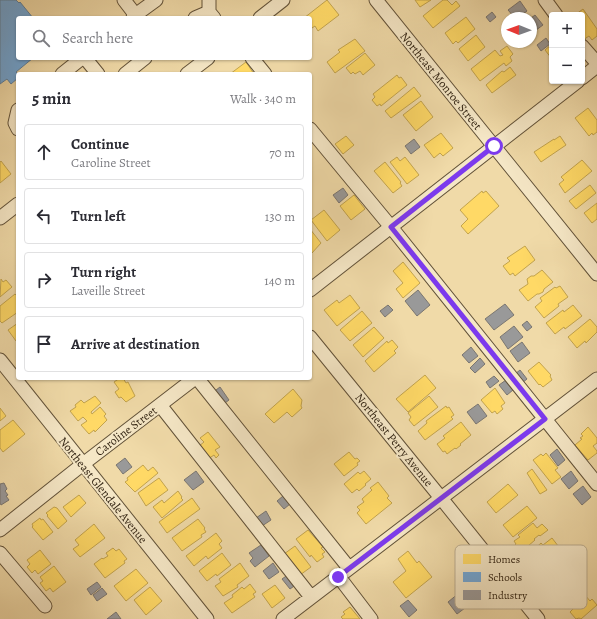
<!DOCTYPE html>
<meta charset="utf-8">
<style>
:root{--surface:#fff;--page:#f7f7f7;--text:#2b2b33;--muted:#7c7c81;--line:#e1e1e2}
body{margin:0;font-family:Alegreya,serif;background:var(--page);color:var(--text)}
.controls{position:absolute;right:12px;top:12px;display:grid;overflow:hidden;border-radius:4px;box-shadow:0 1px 3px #0004}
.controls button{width:36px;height:36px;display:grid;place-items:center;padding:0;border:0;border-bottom:1px solid var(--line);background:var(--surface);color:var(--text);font:20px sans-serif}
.compass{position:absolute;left:501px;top:12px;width:36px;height:36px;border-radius:50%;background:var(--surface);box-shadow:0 1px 3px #0004;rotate:271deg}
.stop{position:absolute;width:12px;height:12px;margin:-9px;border:3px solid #7c3aed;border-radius:50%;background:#fff}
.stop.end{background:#7c3aed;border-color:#fff;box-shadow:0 1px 4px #0008}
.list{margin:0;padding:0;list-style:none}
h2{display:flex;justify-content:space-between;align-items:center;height:52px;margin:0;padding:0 16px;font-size:17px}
h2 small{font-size:13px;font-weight:400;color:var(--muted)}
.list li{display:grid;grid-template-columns:26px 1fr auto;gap:12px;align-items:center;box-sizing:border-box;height:56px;margin:0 8px 8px;padding:0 8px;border:1px solid var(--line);border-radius:4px}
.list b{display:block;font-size:15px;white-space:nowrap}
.list p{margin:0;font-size:13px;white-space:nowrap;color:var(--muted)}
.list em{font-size:13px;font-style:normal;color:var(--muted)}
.icon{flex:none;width:22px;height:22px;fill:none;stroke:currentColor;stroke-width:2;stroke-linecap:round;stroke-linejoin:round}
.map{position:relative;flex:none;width:597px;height:619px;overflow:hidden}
.search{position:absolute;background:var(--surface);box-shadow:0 1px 3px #0004;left:16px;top:16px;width:296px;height:44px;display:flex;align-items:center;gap:10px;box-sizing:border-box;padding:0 14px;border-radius:4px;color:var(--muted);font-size:15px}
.panel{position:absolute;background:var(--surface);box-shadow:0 1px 3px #0004;left:16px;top:72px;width:296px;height:308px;border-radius:4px}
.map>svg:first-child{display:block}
.homes{fill:#ffd966;stroke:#c2a34d}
.schools{fill:#6fa8dc;stroke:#5d81a0}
.industry{fill:#999;stroke:#7a7671}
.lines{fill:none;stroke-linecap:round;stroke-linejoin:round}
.minor-casing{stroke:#625239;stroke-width:15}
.minor{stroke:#f5e7c6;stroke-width:13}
.route{stroke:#7c3aed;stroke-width:5}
.labels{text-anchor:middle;stroke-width:4;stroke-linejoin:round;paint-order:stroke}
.street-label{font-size:12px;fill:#332514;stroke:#f5e7c6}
.key{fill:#f5e7c6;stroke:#bbad91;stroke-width:1}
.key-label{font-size:11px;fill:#332514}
</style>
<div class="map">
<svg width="597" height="619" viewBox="0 0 597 619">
<rect width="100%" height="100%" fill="#f0daa8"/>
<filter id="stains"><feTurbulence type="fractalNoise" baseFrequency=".005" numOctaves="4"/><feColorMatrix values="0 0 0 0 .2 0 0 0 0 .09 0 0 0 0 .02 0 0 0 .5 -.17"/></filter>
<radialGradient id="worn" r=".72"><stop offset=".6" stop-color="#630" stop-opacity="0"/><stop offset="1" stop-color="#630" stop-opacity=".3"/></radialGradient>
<path class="homes" d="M327 0 339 15 318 31 315 26 312 28 310 25V18H304Z
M415 0H431L420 7Z
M443 0H447L452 5 456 1 460 6 433 28 423 16Z
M583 9 597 29V36L592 40 589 36 583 40 582 38V15H575Z
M466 17 475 29 458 43 456 41 453 44 445 33Z
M476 35 485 47 468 61 459 49Z
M355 39 365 51 335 73 327 62 340 52 338 50Z
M552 44V59L545 50Z
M507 46 513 54 510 57 512 61 506 66 504 63 480 81 471 69 495 50 500 56 503 55 500 51Z
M365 53 375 65 363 75 360 71 355 74 353 72 351 74 346 68Z
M246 62 254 74H230Z
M510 67 516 75 492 93 486 85 502 71 504 72Z
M397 75 399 78 401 77 407 85 381 106 380 104 377 106 372 100 375 97 373 94Z
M414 87 421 96 391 118 385 111Z
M421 101 433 117 416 131 403 115Z
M588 108 597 120V132L593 135 592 133 589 136 575 118Z
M441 133 453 148 443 156 440 153 434 158 424 145Z
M346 136 354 145 343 154 335 144Z
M560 136 566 145 541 162 534 152 554 139V140Z
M397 157 400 161 405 157 419 175 407 184 390 162Z
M582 160 592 171 565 193 559 184 564 180 561 177Z
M1 161 11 174 0 183V162Z
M385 162 401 182 400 183 402 186 393 193 374 171Z
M590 185 596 193 576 209 569 201Z
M482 191 483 193 486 191 499 206 468 234 461 226 468 219 460 210Z
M354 195 365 209 351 220 340 206Z
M597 203V219L592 223 584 213Z
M324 210 340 230 327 241 311 220Z
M310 229 321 243 312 253 310 251Z
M525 246 535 260 515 276 513 273 510 275 503 266 510 261 507 258Z
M403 262 420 283 403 298 396 289 403 283 393 271Z
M542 270 553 282 544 289 543 292 539 294H537L528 301 519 290 528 284 527 279 531 276H534Z
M1 279 3 282 6 280 12 287 0 297Z
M560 286 568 297 558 304 559 306 544 318 535 307 542 301 540 298 555 287 556 288Z
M15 294 17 296 18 295V312L2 323 0 321V306Z
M350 295 360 308 337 326 324 310 337 300 339 303Z
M573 305 582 316 565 329 564 327 555 334 546 323 563 310 564 312Z
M362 311 372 323 350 341 340 330Z
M590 319 597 327V332L586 343 585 341 577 348 568 337Z
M18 323V340L16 341 8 330Z
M374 327 384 338 363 357 353 345Z
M392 340 398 347 394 351 396 353 374 372 365 361 387 341 388 343Z
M539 362 551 375 550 376 552 380 543 387 540 384 539 385 528 371Z
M425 375 436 388 408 412 396 399Z
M120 378H123L126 383 128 382 135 396 126 402 121 397 119 398 115 392 119 389 114 382Z
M495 388 505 403 501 406 503 409 497 414 495 411 492 413 481 400Z
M293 389 302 400 301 406 302 408 292 417 287 412 274 423 265 414Z
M95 396 101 403 91 412 92 414 100 407 106 414 104 416 107 420 95 432 94 430 89 434 81 425 87 421 83 417 78 421 70 411 76 407 75 405 81 400 84 403Z
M429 396 438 407 414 426 409 420 411 417 408 413Z
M446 406 447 408 449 407 454 415 451 417 453 419 425 440 418 431 427 423 426 421Z
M0 408 6 416 0 421Z
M13 420 25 434 3 452 0 448V430Z
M461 422 471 435 460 444 461 445 456 449 455 448 447 454 445 451 443 452 437 444 445 438 443 436Z
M588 427 597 438V443L593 446 597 451V453L588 460 575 445 582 439 580 438 583 436 581 434Z
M208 432 220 447 215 450 219 455 216 458 214 455 208 459 198 447 204 442 200 438Z
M349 452 355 459 357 458 360 461 357 463 358 465 344 476 334 464Z
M546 453 558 468 555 470 561 477 552 484 533 460 541 454 543 456Z
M143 465 148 471 153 467 158 473 135 492 125 482 128 480 127 478Z
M532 469 547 490 540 494 527 473Z
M364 471 371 479 365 484 366 485 359 491 357 489 352 493 344 484 358 472 360 474Z
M159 478 168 490 146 506 138 493Z
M378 482 389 496 387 498 392 503 366 524 357 513 360 510 357 507 364 502 362 499 372 490 370 488Z
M508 484 518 495 496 513 487 502Z
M178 491 182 497 181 498 183 500 162 518 153 507 162 500 164 503Z
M79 495 86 503 71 517 63 507Z
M192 498 200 509 167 533 159 522Z
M527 506 537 518 513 537 503 525Z
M54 507 57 508 67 521 58 529 47 516 48 515 46 513Z
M40 518 41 520 43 519 53 532 43 540 32 527 33 526 32 524Z
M198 519 205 528 204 529 206 532 201 535 202 537 182 551 172 538Z
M533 523 537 528 542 524 548 530 540 536 539 535 534 539 535 540 521 552 515 545 516 544 514 541 520 537 518 535Z
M94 524 105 538 80 557 73 549 79 545 75 540Z
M308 530 323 547 321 548 325 552 322 554 324 557 317 562 311 555 310 557 296 539Z
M216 533 222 541 219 544 222 548 208 559 206 556 194 566 186 556Z
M552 538 562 551 547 565 546 564 536 572 525 558 541 543 543 545Z
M295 546 311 567 300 575 284 554Z
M113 548 116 551 119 549 127 559 124 561 125 563 105 578 94 564 102 558 103 559 108 556 106 553Z
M40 550 51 564 38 574 35 570 32 573 27 567 30 564 27 560Z
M408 551 417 563 419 561 432 577 406 598 393 582 406 571 398 559Z
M222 553 231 565 217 576 216 574 207 581 199 571Z
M240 563 249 576 237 585 238 587 223 596 215 586 221 582 219 579Z
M54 566 66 582 53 592 50 588 46 591 40 583 43 581 40 577Z
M136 569 148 583 126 601 114 586Z
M250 584 256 592 253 594 255 597 232 613 224 603 233 597 232 595 242 587 244 589Z
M275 585 285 598 272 608 262 594Z
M150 587 162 601 146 615 134 600Z
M585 595 590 601 592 599 597 605 581 619 579 618 576 619 570 612 578 604 576 602Z
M350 607 360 619H343L341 617 345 614 343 612Z"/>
<path class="schools" d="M0 0H16L19 3 20 2 33 18H18V58H33L16 72 18 74V78L11 84 7 79 0 84Z"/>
<path class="industry" d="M520 1 527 11 518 18H515L508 10Z
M492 12 496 17 490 22 486 17Z
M535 15 543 25 532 33 531 18Z
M546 38 550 44 541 51 537 45Z
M414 139 420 147 411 154 405 146Z
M343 188 348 195 339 203 333 195Z
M418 290 430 305 417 316 405 301Z
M505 304 514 315 494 330 485 319Z
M388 305 393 310 385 317 380 311Z
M527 321 532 327 527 331 522 325Z
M514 326 523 337 508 349 500 337Z
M522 342 530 353 518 362 510 351Z
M471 347 478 356 469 363 462 355Z
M480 358 485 364 475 373 470 368Z
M520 370 527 379 522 383 515 374Z
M494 376 499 381 490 388 486 382Z
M506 380 513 390 507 395 499 385Z
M220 387 229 400 221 406 212 393Z
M478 404 487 416 476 424 467 412Z
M557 449 565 460 558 466 550 455Z
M125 458 132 467 123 474 116 465Z
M196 471 204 482 193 490 184 480Z
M571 471 578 481 569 489 561 479Z
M4 483 7 489 5 491 8 495 6 496 9 500 1 505 0 503V484Z
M583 486 591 497 582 505 573 494Z
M283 496 290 504 284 509 277 501Z
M266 511 271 520 262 526 256 518Z
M261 545 269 556 255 567 250 561 253 558 249 553Z
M273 563 279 572 269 579 263 571Z
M289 574 297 584 290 589 282 579Z
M97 582 101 587 91 595 87 589Z
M102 588 107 594 97 601 93 595Z
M459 593 469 605 457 614 448 602Z
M408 600 417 610 409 617 400 606Z
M116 612 121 619H107Z"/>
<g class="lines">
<g class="minor-casing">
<path id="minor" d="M124 0 134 13 133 18
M209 0V12L214 18
M376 0 597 274
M545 0 556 15
M134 16 156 0
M195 18 209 12
M260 18 283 0
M582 46 597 63
M85 58 98 74
M252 58 265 74
M62 74 82 58
M125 74 145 58
M187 74 208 58
M582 78 597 66
M18 110 15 123 18 129
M310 129 391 227 597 484
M0 218 18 204
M310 290 578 81
M310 337 441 498 538 619
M0 360 207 619
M197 378 349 568
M160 405 311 597
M0 530 83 464 195 378
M0 553 45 606
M339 577 371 619
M283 619 597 379"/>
</g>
<use href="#minor" class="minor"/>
</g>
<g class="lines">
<path class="route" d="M338 577 545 419 391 227 494 146"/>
</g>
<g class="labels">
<g class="street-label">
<text transform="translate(441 81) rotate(51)" y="4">Northeast Monroe Street</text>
<text transform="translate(126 431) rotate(-37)" y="4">Caroline Street</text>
<text transform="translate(394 440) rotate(51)" y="4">Northeast Perry Avenue</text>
<text transform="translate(103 490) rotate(51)" y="4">Northeast Glendale Avenue</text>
</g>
</g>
<rect x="455" y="545" width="132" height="64" rx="6" class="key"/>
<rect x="463" y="554" width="18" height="10" fill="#ffd966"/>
<rect x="463" y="572" width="18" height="10" fill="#6fa8dc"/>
<rect x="463" y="590" width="18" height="10" fill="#999"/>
<g class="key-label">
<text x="488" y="563">Homes</text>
<text x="488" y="581">Schools</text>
<text x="488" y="599">Industry</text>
</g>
<rect width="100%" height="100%" filter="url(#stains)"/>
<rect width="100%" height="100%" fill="url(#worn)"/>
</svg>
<div class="controls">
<button>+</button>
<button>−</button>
</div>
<svg class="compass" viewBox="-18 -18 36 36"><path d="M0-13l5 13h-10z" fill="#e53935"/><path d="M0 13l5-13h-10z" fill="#7c7c81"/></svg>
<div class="stop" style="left:494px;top:146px"></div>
<div class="stop end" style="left:338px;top:577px"></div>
<div class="search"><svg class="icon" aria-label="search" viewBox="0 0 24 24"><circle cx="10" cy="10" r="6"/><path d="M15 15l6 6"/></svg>Search here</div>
<section class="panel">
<h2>5 min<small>Walk · 340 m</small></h2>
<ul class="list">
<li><svg class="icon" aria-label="ahead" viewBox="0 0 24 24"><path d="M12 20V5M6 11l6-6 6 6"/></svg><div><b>Continue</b><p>Caroline Street</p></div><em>70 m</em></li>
<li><svg class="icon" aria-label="left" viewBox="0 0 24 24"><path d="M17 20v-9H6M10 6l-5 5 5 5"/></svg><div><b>Turn left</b></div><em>130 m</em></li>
<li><svg class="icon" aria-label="right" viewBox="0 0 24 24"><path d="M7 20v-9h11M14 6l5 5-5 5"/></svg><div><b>Turn right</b><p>Laveille Street</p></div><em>140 m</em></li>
<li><svg class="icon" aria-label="arrive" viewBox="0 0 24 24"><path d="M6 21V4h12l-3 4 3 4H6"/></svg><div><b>Arrive at destination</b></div></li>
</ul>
</section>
</div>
